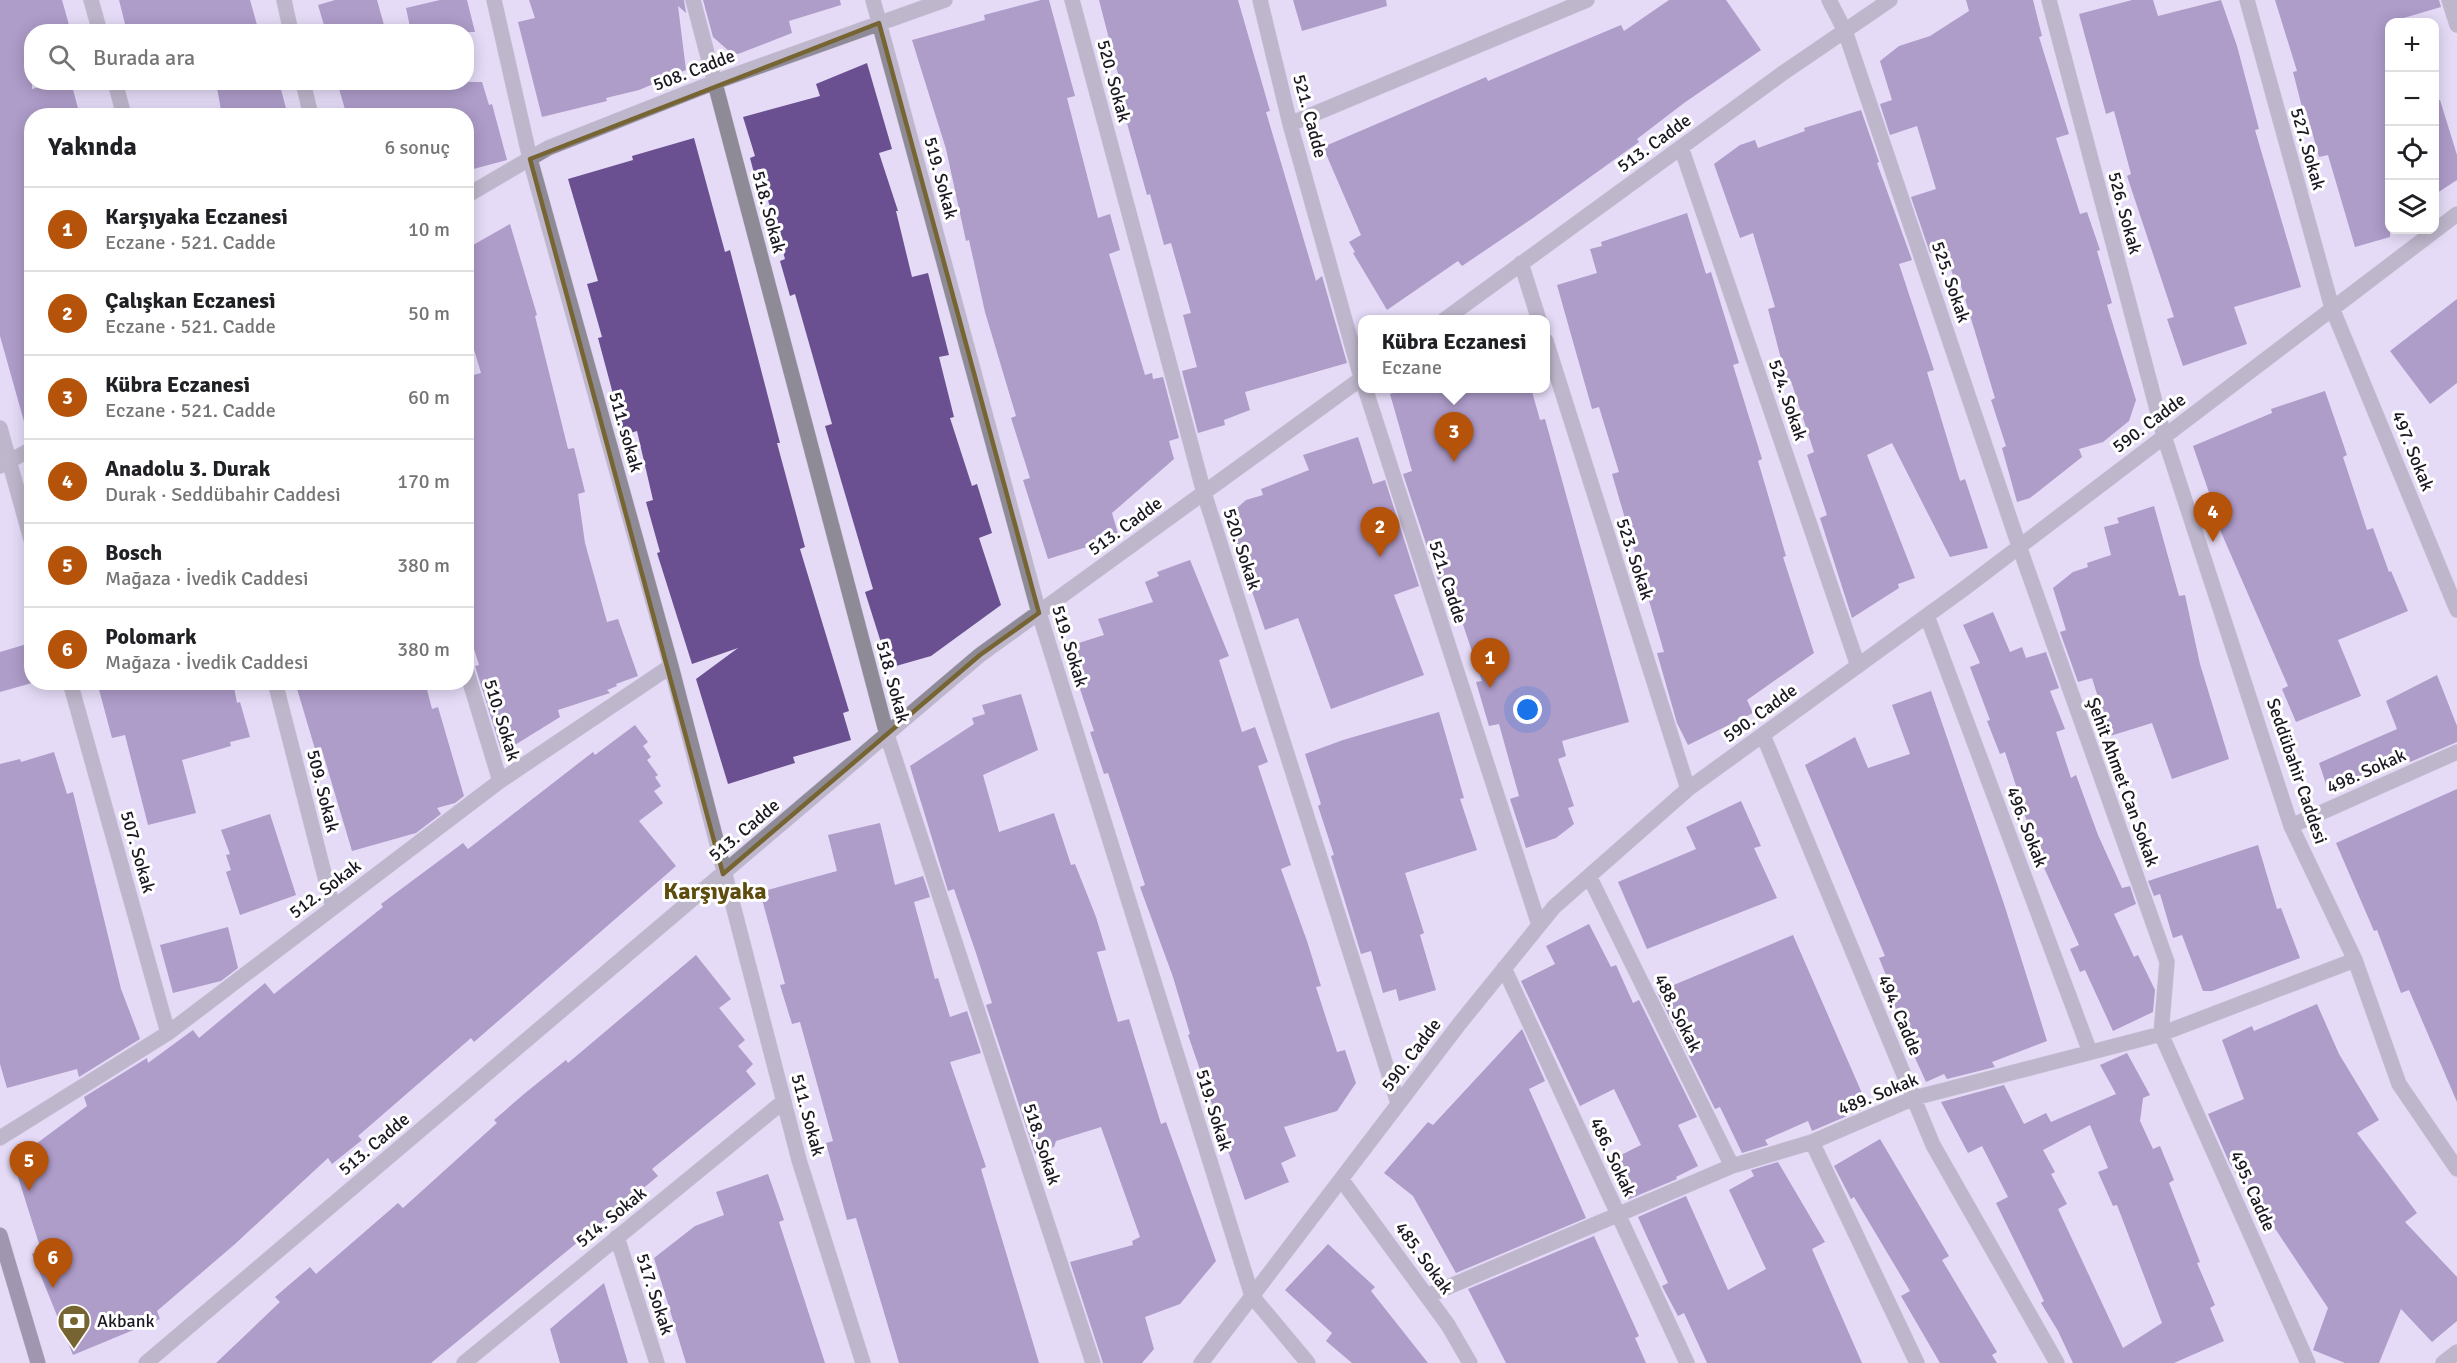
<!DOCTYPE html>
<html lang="tr">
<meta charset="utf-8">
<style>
:root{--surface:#fff;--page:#f2f2f2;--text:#202124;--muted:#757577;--line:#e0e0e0;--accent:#b45309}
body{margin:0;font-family:Signika,sans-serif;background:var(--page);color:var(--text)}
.controls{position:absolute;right:18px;top:18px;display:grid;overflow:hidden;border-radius:12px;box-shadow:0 3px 15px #0003}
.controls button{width:54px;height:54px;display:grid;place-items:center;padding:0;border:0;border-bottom:2px solid var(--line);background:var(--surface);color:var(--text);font:30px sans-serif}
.you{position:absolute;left:1528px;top:710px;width:21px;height:21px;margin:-15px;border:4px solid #fff;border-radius:50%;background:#1a73e8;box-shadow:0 0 0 9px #1a73e833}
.badge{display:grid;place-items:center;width:39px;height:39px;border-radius:50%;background:var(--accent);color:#fff;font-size:20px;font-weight:700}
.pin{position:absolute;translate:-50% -50px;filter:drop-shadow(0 2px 3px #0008)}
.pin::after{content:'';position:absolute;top:32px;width:21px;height:18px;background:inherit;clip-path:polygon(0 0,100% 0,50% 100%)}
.popup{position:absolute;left:1358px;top:315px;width:192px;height:78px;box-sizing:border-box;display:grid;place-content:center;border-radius:12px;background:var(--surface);filter:drop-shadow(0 2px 4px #0005);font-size:20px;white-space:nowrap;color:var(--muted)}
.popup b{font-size:22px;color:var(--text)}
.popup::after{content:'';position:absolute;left:50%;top:100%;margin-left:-12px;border:12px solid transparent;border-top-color:var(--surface)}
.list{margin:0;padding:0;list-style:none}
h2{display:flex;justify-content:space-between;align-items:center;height:78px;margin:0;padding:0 24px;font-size:26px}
h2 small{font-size:20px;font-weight:400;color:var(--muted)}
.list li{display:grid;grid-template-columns:39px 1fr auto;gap:18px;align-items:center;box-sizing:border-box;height:84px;padding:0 24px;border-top:2px solid var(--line)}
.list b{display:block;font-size:22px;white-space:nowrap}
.list p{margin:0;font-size:20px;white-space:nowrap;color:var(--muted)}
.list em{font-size:20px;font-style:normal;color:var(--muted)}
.icon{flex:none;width:33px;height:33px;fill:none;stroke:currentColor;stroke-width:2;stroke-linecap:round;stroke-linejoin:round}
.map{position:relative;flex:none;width:2457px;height:1363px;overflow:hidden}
.search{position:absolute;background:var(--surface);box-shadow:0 3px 15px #0003;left:24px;top:24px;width:450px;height:66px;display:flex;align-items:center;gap:15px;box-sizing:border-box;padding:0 21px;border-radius:24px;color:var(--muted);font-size:22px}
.panel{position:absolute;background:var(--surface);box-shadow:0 3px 15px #0003;left:24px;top:108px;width:450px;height:582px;border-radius:24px}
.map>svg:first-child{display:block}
.building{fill:#6a5090;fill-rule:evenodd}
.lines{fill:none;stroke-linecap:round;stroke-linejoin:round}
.minor-casing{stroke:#c1b8d1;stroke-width:16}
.major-casing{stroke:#c1b8d1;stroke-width:16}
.minor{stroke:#8e8a96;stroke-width:15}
.major{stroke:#4c4458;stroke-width:15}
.marked{fill:none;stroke:#766533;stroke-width:4.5;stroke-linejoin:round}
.labels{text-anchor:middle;stroke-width:6;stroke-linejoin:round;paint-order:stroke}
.street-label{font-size:18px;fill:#1c1822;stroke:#fff}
.poi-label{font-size:18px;fill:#1c1822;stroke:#fff;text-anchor:start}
.district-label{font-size:24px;font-weight:bold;fill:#5e4c0e;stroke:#fff}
</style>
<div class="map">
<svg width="2457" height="1363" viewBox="0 0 2457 1363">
<rect width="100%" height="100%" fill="#e5dbf7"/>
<path class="building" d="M0 0H62L71 32H32V89L57 82H71L80 116H32V424L25 425 0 336Z
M119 0H250L259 32H127Z
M335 0H377L384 25 361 32H326L318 5Z
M440 0H467L475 32H411L406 8Z
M529 0H684L686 13 678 6 686 70 639 90 606 98 607 101 542 117 518 22 535 18Z
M703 0H840L841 5 789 21 792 33 738 54 730 52 713 37Z
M1041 0H1049L1075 96 1067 98 1098 218 1110 214 1120 250 1109 254 1145 375 1152 373 1153 379 1163 377 1179 438 1169 441 1174 459 1112 513 1119 537 1048 559 1023 480 1030 478 1011 418 1016 416 985 312 969 240 966 241 946 149 912 40 985 20 984 15Z
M1099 0H1238L1270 111 1266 112 1316 281 1322 276 1347 363 1245 392 1250 410 1224 420 1225 425 1198 433 1182 371 1197 367 1183 315 1191 313 1171 243 1164 245 1150 194 1147 195 1123 109 1126 105Z
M1293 0H1386L1387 6 1302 31Z
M1669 0H1726L1761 50 1684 103 1637 139 1639 142 1533 218 1462 266 1458 261 1387 310 1353 253 1355 252 1349 242 1361 235 1323 147 1486 77 1488 81 1621 25 1624 31Z
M1966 0H2033L2042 36 2039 37 2069 134 2056 138 2080 214 2087 212 2100 250 2097 251 2112 303 2107 305 2136 400 2129 421 2103 442 2079 449 2082 457 2030 498 2017 502 2002 448 2006 446 1991 400 1995 398 1959 279 1955 281 1944 249 1930 253 1911 197 1936 189 1917 126 1890 135 1880 104 1892 100 1880 61 1899 46 1930 36 1969 11Z
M2132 0H2153L2158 16 2221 0 2237 46 2259 129 2255 130 2301 287 2234 307 2247 344 2183 366 2167 319 2174 317 2127 176 2131 174 2114 111 2106 114 2079 14Z
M2275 0H2439L2441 7 2390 22V237L2355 247 2328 155 2319 157 2306 110 2303 111 2293 72 2297 71Z
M867 63 892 149 879 153 898 211H896L912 277 928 273 949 355 939 357 954 417 950 418 972 486 977 484 992 533 979 538 1001 605 931 656 889 668 865 592 873 589 825 426 832 424 795 294 790 296 780 261 785 259 765 190 759 192 750 158 755 156 743 117 820 96 816 84Z
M216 82H279L288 116H222Z
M337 82H482L489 105 492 104 507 160 466 171V116H347Z
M2434 100H2440L2457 155V180L2434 195Z
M1861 110 1879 162 1877 163 1912 260 1899 264 1934 370 1927 372 1960 481 1965 479 1988 548 1950 557 1892 443 1867 455 1915 578 1898 584 1899 588 1852 618 1820 518 1827 515 1807 455 1814 452 1791 381 1787 382 1768 309 1775 307 1753 233 1740 238 1714 164 1740 145 1755 140 1758 148 1805 131 1804 128Z
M694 138 725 252 730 250 780 443H777L805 547 800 549 849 711 843 713 851 740 793 757 795 763 728 784 696 679 738 648 692 664 657 553 660 552 646 502 653 500 637 431 624 435 598 338 602 337 587 284 598 281 568 179 633 160 632 156Z
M1687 213 1706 274 1711 272 1739 363 1733 365 1762 459 1758 461 1786 556 1783 557 1814 653 1747 700 1753 713 1688 745 1677 723 1657 653 1664 652 1612 474 1619 472 1599 407 1592 409 1557 285 1597 273 1590 249 1602 246 1601 242Z
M510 224 537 315 535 316 568 449 574 448 585 492 578 494 585 543 607 622 618 619 638 676 616 684 617 686 607 690 610 693 558 710 560 717 502 753 475 666 479 665 466 623V611L473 609 466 587V377L481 373 466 323V249Z
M2457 299V383L2430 404 2390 351Z
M1412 388H1531L1540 420 1545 419 1629 722 1562 741 1566 756 1558 759 1574 806 1568 808 1574 824 1556 838 1526 848 1510 799 1519 796 1499 724 1489 726 1476 682 1482 681 1447 577 1438 580 1403 474 1412 471 1390 394Z
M2325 391 2347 455 2343 457 2367 530 2373 528 2389 572 2391 571 2408 611 2338 640 2361 696 2296 722 2282 689 2288 686 2211 509 2214 507 2193 446 2272 413 2271 409Z
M1358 437 1373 484 1385 480 1419 586 1394 595 1424 675 1331 709 1298 618 1265 630 1227 517 1246 500 1263 495 1261 489 1309 470 1303 455Z
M2154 506 2179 596 2185 595 2200 664 2229 759 2172 779 2152 723 2110 736 2092 678 2078 682 2060 632 2066 630 2053 588 2073 572 2088 567 2087 563 2111 555 2104 527 2119 523 2117 518Z
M1190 560 1229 656 1219 660 1242 732 1255 727 1268 762 1258 766 1291 865 1281 869 1307 941 1321 986 1316 987 1337 1052 1345 1050 1356 1083 1337 1111 1284 1127 1296 1156 1281 1163 1289 1182 1245 1200 1188 1035 1190 1034 1173 977 1140 887 1145 885 1108 773 1104 774 1090 732 1094 731 1066 647 1104 635 1098 619 1153 602 1145 582 1159 576 1157 572Z
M1993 612 2010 652 2022 647 2026 658 2046 652 2059 688 2050 691 2065 729 2056 732 2071 778 2076 775 2098 835 2122 888 2130 886 2136 904 2114 914 2134 957 2138 955 2155 990 2153 1012 2113 1031 2085 970 2080 972 2070 949 2079 945 2041 861 2043 860 2018 799 2020 798 2005 752 2000 754 1987 721 1990 720 1970 667 1980 663 1963 625Z
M27 644 32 660V683L0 692V652Z
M2437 675 2457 726V742L2410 762 2408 756 2328 790 2319 763 2397 729 2386 701Z
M97 682H233L237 703 240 702 250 737 230 742 231 746 182 760 196 813 148 825 125 735 112 738Z
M295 682H425L432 709 438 707 464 796 455 803 437 808 441 814 416 833 352 851 321 747 315 749Z
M1931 691 2004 904 2047 1041 1992 1062 1995 1067 1947 1079 1944 1074 1926 1082 1902 1029 1894 1003 1897 1002 1879 958 1885 956 1805 765 1855 737 1868 768 1910 754 1892 705Z
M1021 694 1038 750 983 775 999 832 1054 813 1071 865 1075 864 1096 917 1106 950 1097 952 1118 1022 1129 1019 1161 1124 1166 1122 1216 1261 1180 1304 1145 1317 1154 1349 1142 1363H1103L1070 1262 1133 1245 1132 1241 1140 1237 1101 1127 1056 1141 1054 1147 1035 1154 986 1005 992 1003 976 953 954 889 948 891 910 766 974 724 972 718 985 714 982 705Z
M1439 712 1464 798 1460 799 1477 850 1405 873 1424 933 1420 935 1436 990 1399 1001 1396 989 1383 993 1371 951 1361 954 1331 856 1334 855 1318 806 1321 804 1305 754 1343 740Z
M635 725 648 742 643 746 651 757 647 760 658 775 655 777 661 786 654 791 663 803 639 821 676 866 474 1042 471 1038 358 1136 362 1140 332 1164 328 1158 235 1244 157 1311 160 1319 73 1355 32 1254 41 1250 13 1161 87 1106 84 1097 147 1058 148 1063 193 1030 199 1038 265 983 274 994 383 907 381 904 463 843 468 849 593 752 595 755Z
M54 752 67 794 73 792 121 989 140 1039 79 1077 77 1069 7 1088 0 1064V764L20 759 21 762Z
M2457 789V1102L2409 990 2401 993 2377 930 2374 931 2336 843Z
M1741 801 1761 846 1754 848 1777 898 1647 949 1618 882 1696 849 1686 827Z
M270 814 296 895 240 915 226 872 231 870 226 855 230 854 221 830Z
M880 823 895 885 923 876 930 897 914 902 935 979 938 978 950 1017 967 1011 981 1053 950 1062 986 1167 981 1169 1039 1363H899L856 1218 847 1220 826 1143 833 1141 800 1022 792 1024 780 985 785 984 760 892 837 871 828 835Z
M2258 845 2277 909 2281 908 2300 958 2212 991H2203L2182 935 2173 938 2160 894 2154 896 2148 881Z
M1589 924 1611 967 1616 965 1633 1003 1639 1000 1697 1117 1678 1125 1698 1166 1676 1177 1677 1179 1627 1200 1607 1162 1641 1145 1614 1089 1580 1106 1521 981 1555 964 1546 946Z
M228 927 238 968 221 981 173 993 160 945Z
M1793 935 1868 1107 1812 1131 1808 1121 1765 1140 1768 1145 1742 1153 1720 1107 1715 1109 1657 992Z
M696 955 731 999 719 1008 745 1040 738 1046 753 1064 746 1071 756 1084 652 1169 658 1176 431 1363H216L280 1302 275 1297 310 1267 316 1274 398 1203 403 1208 497 1123 494 1120 524 1094 566 1060 568 1063Z
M2317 1004 2339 1054 2379 1120 2357 1133 2417 1213 2405 1222 2457 1277V1321L2432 1342 2401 1309 2379 1363H2345L2313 1350 2328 1308 2246 1185 2244 1187 2229 1162 2208 1114 2244 1099 2222 1040 2252 1026 2254 1031Z
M1522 1029 1545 1081 1529 1089 1586 1218 1456 1273 1413 1196 1384 1173 1428 1122 1433 1125Z
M2127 1053 2150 1095 2143 1098 2140 1121 2153 1149 2160 1146 2174 1180 2169 1183 2200 1262 2197 1263 2215 1305 2210 1308 2224 1341 2174 1363H2073L2058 1331 2041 1303 2044 1301 1996 1203 2008 1197 1982 1146 1968 1153 1941 1102 2004 1085 2024 1124 2046 1113 2051 1122 2116 1094 2100 1065ZM2090 1125 2108 1168 2098 1172 2113 1206 2117 1205 2162 1323 2123 1348 2058 1209 2067 1204 2051 1174 2055 1172 2043 1150Z
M1880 1139 1949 1256 1942 1260 1997 1352 1992 1355 1997 1363H1940L1901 1296 1910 1291 1854 1197 1851 1199 1834 1166Z
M1778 1162 1825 1242 1812 1249 1862 1363H1707L1684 1313 1678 1316 1662 1286 1668 1283 1638 1217 1686 1196 1728 1290 1766 1269 1729 1190 1754 1176 1751 1170Z
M768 1174 784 1220 779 1222 825 1363H686L654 1258 695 1226 724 1215 716 1192Z
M1594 1236 1639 1336 1635 1338 1646 1363H1506L1468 1289Z
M1328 1244 1375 1287 1371 1291 1428 1363H1352L1326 1341 1332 1333 1285 1290Z
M604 1283 628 1363H560L550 1329Z"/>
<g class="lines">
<g class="minor-casing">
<path id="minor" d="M91 0 100 32
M284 0 291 32
M494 0 530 159 671 666 799 1160 863 1363
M693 0 887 735 1093 1363
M873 0 1039 613 1252 1296 1308 1363
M1072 0 1204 493 1398 1103
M1260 0 1290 124 1362 381
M1829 0 1845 31 2019 546 2167 962 2161 1034 2308 1363
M2049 0 2164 436 2291 826 2355 960 2399 1084 2457 1169
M2247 0 2332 308 2457 610
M2449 0 2457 25
M115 82 124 116
M303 82 311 116
M1290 124 1587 0
M1681 147 1858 666
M466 196 548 148 715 82 945 0
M1521 263 1539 320
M1444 320 1783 73 1890 0
M1546 341 1688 789
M1365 388 1539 925
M0 428 32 543
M0 466 32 449
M1927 616 2090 1052
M466 669 500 781
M70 682 168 1033
M275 682 333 908
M1763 735 1933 1145 2057 1363
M2291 826 2457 752
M1589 876 1732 1166
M1504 968 1687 1363
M0 1138 168 1033 500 781 671 666
M1812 1142 1917 1363
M1341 1179 1448 1325 1470 1363
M617 1237 657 1363
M1427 1296 1732 1166 1812 1142 1914 1098 2161 1034 2355 960
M146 1363 980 655 1362 378
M464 1363 784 1101
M1201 1363 1460 1023 1554 907 1688 789 1965 588 2457 214
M2443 1363 2457 1352"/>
</g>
<g class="major-casing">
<path id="major" d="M0 1235 38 1363"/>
</g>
<use href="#minor" class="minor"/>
<use href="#major" class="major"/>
</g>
<path d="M0 0H2457V1363H0ZM879 23 1039 613 980 655 723 874 530 159Z" fill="#e5dbf7" fill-opacity=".55" fill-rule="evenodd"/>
<path class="marked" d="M879 23 1039 613 980 655 723 874 530 159Z"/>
<defs>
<g id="bank-pin" transform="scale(1.725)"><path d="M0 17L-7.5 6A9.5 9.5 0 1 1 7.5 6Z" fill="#766533" stroke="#fff"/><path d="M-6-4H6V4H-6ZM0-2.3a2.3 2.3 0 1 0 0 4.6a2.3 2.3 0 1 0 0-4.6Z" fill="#fff"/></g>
</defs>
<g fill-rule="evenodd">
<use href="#bank-pin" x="74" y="1321"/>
</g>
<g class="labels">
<g class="street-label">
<text transform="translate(694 70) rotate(-21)" y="6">508. Cadde</text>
<text transform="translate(1114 81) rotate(75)" y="6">520. Sokak</text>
<text transform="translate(1310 116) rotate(75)" y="6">521. Cadde</text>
<text transform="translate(1654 143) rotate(-36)" y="6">513. Cadde</text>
<text transform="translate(2308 149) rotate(74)" y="6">527. Sokak</text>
<text transform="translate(941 178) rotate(75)" y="6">519. Sokak</text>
<text transform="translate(769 212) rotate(75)" y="6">518. Sokak</text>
<text transform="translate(2125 213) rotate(75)" y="6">526. Sokak</text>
<text transform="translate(1951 282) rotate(71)" y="6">525. Sokak</text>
<text transform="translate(1788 400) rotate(71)" y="6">524. Sokak</text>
<text transform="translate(2149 423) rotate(-37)" y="6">590. Cadde</text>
<text transform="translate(626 432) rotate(74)" y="6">511. sokak</text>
<text transform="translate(2413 451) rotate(68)" y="6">497. Sokak</text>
<text transform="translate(1125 526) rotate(-36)" y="6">513. Cadde</text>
<text transform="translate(1242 549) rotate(72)" y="6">520. Sokak</text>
<text transform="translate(1635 559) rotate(72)" y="6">523. Sokak</text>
<text transform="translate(1448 582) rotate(72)" y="6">521. Cadde</text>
<text transform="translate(1070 646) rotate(73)" y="6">519. Sokak</text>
<text transform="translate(893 682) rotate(75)" y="6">518. Sokak</text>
<text transform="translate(1760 713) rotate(-36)" y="6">590. Cadde</text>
<text transform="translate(502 720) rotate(73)" y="6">510. Sokak</text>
<text transform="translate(2297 771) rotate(71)" y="6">Seddübahir Caddesi</text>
<text transform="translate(2366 771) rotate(-24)" y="6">498. Sokak</text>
<text transform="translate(2123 782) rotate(70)" y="6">Şehit Ahmet Can Sokak</text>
<text transform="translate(323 791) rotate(76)" y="6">509. Sokak</text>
<text transform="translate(2027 827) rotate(69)" y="6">496. Sokak</text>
<text transform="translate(744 830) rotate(-40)" y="6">513. Cadde</text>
<text transform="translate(138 852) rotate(74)" y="6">507. Sokak</text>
<text transform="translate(325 889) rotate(-37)" y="6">512. Sokak</text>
<text transform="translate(1678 1013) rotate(64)" y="6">488. Sokak</text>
<text transform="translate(1900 1015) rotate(67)" y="6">494. Cadde</text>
<text transform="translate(1411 1055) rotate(-53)" y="6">590. Cadde</text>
<text transform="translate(1878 1094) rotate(-22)" y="6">489. Sokak</text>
<text transform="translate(1214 1110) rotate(73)" y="6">519. Sokak</text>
<text transform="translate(808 1115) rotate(75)" y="6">511. Sokak</text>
<text transform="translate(374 1144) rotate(-40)" y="6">513. Cadde</text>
<text transform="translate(1042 1144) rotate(72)" y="6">518. Sokak</text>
<text transform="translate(1613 1157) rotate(65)" y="6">486. Sokak</text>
<text transform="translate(2253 1191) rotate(66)" y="6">495. Cadde</text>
<text transform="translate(611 1217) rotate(-39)" y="6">514. Sokak</text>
<text transform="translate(1424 1258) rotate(54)" y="6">485. Sokak</text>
<text transform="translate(655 1294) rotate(72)" y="6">517. Sokak</text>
</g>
<g class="poi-label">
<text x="97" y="1327">Akbank</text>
</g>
<g class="district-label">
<text x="715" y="899">Karşıyaka</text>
</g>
</g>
</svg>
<div class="controls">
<button>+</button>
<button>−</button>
<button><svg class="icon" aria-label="locate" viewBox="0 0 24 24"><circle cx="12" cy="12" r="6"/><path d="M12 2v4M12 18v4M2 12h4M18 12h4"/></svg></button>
<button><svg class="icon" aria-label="layers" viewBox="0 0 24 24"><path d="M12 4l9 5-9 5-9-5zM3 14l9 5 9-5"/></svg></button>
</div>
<div class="you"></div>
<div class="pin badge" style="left:1490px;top:688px">1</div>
<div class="pin badge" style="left:1380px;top:557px">2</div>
<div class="pin badge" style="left:1454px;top:462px">3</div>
<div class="popup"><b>Kübra Eczanesi</b>Eczane</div>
<div class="pin badge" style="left:2213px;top:542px">4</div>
<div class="pin badge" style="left:29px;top:1191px">5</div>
<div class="pin badge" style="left:53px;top:1288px">6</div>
<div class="search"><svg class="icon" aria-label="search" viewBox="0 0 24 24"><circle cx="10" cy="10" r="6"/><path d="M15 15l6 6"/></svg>Burada ara</div>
<section class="panel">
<h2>Yakında<small>6 sonuç</small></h2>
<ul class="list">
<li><span class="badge">1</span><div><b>Karşıyaka Eczanesi</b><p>Eczane · 521. Cadde</p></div><em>10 m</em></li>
<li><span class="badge">2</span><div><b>Çalışkan Eczanesi</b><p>Eczane · 521. Cadde</p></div><em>50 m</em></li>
<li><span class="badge">3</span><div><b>Kübra Eczanesi</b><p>Eczane · 521. Cadde</p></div><em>60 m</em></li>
<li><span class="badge">4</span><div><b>Anadolu 3. Durak</b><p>Durak · Seddübahir Caddesi</p></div><em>170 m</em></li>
<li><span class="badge">5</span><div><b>Bosch</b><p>Mağaza · İvedik Caddesi</p></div><em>380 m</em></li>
<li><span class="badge">6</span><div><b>Polomark</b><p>Mağaza · İvedik Caddesi</p></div><em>380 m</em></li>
</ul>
</section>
</div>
